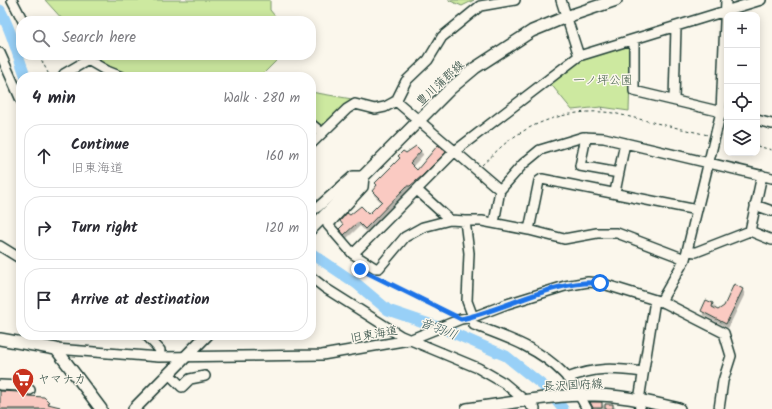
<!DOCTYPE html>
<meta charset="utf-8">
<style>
:root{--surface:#fff;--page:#f2f2f3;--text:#2b2b33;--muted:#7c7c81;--line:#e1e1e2}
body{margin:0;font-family:Kalam,"Klee One",sans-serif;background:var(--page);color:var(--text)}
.controls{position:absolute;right:12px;top:12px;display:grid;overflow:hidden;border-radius:8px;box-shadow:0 2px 10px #0003}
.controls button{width:36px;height:36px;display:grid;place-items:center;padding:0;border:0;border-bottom:1px solid var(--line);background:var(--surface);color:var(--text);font:20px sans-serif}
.stop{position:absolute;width:12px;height:12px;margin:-9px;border:3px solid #1a73e8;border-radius:50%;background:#fff}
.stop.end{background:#1a73e8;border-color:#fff;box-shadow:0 1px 4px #0008}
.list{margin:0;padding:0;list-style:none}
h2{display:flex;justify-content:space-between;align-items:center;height:52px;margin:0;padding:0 16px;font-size:17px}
h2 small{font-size:13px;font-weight:400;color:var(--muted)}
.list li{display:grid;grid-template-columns:26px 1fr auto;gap:12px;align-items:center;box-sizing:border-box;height:64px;margin:0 8px 8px;padding:0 8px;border:1px solid var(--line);border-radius:16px}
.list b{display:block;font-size:15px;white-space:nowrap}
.list p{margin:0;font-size:13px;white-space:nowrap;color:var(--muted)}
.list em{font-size:13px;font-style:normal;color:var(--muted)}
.icon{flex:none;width:22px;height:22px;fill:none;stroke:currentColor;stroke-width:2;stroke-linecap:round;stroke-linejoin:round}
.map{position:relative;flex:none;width:772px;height:409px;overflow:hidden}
.search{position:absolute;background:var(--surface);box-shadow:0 2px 10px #0003;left:16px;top:16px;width:300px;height:44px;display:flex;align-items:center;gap:10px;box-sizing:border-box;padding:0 14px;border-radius:16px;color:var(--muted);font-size:15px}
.panel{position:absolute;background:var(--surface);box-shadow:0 2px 10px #0003;left:16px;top:72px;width:300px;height:268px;border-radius:16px}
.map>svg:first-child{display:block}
.green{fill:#cde9a0;stroke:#76936a}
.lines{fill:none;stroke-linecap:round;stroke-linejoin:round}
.river{stroke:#98d0f7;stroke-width:11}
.building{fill:#facac2;stroke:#1f3d34;filter:url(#shadow)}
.minor-casing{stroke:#1f3d34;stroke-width:12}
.major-casing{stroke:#1f3d34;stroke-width:14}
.path{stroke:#1f3d34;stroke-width:1;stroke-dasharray:3 3;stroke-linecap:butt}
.minor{stroke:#fbf7ec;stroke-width:9}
.major{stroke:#fbf7ec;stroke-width:11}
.route{stroke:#1a73e8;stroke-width:5}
.labels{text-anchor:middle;stroke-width:3;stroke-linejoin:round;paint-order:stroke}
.park-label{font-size:12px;fill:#425f4a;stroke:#fbf7ec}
.street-label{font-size:12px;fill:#1f3d34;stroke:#fbf7ec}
.poi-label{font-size:12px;fill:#1f3d34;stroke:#fbf7ec;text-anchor:start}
.water-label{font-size:13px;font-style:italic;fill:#375a5b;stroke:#fbf7ec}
</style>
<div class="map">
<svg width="772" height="409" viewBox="0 0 772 409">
<defs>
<filter id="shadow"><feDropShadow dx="2" dy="3.5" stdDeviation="0" flood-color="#0004"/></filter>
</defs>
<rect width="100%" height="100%" fill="#fbf7ec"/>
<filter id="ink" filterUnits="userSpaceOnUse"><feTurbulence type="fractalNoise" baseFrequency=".025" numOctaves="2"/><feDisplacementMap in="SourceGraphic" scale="8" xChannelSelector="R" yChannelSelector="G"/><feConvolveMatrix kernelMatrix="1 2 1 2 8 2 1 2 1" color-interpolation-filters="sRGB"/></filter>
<g filter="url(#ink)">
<path class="green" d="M45 0H270V10L279 21H64Z
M448 0H474L462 6Z
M631 44 629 111 601 107 572 110 550 83 583 59Z
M95 55H282L260 77H142L122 74 103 63Z
M311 92 352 99 321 128 311 120Z"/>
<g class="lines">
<path class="river" d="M0 10C12 31 17 55 26 77
M311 253 357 284 388 310 444 329 506 356 546 388 563 409"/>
</g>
<path class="building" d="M438 145 446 152 422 176 410 186H407L365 229 358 222 344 235 339 229 343 225 340 221 347 213 350 215 361 206 369 214 382 201 372 191 377 185 375 183 400 158 398 156 403 151 406 153 416 146 421 151 410 163 417 170Z
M734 284 743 289 726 324 701 311 706 300 713 303 712 307 718 310 724 306Z
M0 391 19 392 28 396 44 397 49 402 48 404 60 407 59 409H0Z
M590 402H602V408H593Z
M605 404H613V409H605Z"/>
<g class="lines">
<g class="minor-casing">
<path id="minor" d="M12 0 23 21
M561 0 579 56
M634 40V91L726 113
M0 53 21 100
M63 77 64 74 88 60 107 71 122 77
M674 100 676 27
M396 101 500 190
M757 120 772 124
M311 124 322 133
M586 137 580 166 619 173
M311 144 347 109 355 104 375 109 385 107 396 101 406 81 428 60 442 37 480 6 515 0
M417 190 450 220 465 221
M615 192 625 143
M755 205 772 211
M311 209 313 210 318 207 353 176H364L363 187 328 225 353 254 455 151 579 56 761 0
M494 223 500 190 523 164 540 150 583 137 604 138 772 178
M750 231 762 175
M0 246 21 259
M687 251 696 252 750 231 772 240
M353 254 375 268H379L405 237 423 227 450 220
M685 259 617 233H597L564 239 529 230 539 181 542 179 697 210
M311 277 325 288 401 336 478 368 504 383 535 409
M661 301 685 259 721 112 726 0
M473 317 467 301 469 253 465 221H482L529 230
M474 325C506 337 539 348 563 373 574 383 580 397 587 409
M146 335 160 350 159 357
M56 349 159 357 322 355 409 340 461 319 473 317 507 304 565 286 588 282 600 283 665 303 724 333 731 356 723 381 719 409
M169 374 182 387 190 379 205 376
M567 378C596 367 613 368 643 372
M0 385 20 386 30 390
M640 409 639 400 655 300"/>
</g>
<g class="major-casing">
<path id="major" d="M311 229 450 89 475 68 532 31 566 17 616 0
M0 339 56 349 101 409
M134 409 207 335
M467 409C509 404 552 394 595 395 623 395 652 403 679 409"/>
</g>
<path class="path" d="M39 55 50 77
M602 110V105
M724 136 727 137
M757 146 772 150
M482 165C490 158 498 149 507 142 536 119 577 108 613 113L708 135
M354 264 368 273
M372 275 452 315"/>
<use href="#minor" class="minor"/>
<use href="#major" class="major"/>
</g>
</g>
<g class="lines" filter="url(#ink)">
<path class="route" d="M360 269 461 319C505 310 556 279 600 283"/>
</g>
<defs>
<g id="supermarket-pin" transform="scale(1.15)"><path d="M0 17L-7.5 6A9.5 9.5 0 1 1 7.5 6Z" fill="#c8321e" stroke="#fbf7ec"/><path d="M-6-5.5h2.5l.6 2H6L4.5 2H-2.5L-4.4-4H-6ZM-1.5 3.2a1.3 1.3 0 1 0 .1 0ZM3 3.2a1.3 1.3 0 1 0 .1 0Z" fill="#fff"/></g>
</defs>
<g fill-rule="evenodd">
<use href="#supermarket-pin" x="23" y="379"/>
</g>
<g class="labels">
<g class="park-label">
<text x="603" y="84">一ノ坪公園</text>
</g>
<g class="street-label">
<text transform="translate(440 83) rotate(-43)" y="4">豊川蒲郡線</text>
<text transform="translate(374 334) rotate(-10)" y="4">旧東海道</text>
<text transform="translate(573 385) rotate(-3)" y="4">長沢国府線</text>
</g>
<g class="poi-label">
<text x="38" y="383">ヤマナカ</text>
</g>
<g class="water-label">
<text transform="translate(439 328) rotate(21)" y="5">音羽川</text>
</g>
</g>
</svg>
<div class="controls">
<button>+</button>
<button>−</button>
<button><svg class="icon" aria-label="locate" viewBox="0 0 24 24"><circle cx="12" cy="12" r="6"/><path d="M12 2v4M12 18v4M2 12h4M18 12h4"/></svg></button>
<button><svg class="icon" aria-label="layers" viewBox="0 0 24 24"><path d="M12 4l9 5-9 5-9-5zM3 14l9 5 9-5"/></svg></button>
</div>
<div class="stop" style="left:600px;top:283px"></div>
<div class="stop end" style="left:360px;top:269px"></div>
<div class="search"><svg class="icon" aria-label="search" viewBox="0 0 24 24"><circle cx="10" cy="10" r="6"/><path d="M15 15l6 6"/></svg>Search here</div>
<section class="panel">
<h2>4 min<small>Walk · 280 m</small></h2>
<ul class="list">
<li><svg class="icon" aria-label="ahead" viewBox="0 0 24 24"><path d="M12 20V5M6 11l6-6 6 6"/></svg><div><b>Continue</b><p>旧東海道</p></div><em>160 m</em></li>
<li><svg class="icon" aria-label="right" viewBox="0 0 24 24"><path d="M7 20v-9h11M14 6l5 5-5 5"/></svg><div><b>Turn right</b></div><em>120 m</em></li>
<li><svg class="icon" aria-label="arrive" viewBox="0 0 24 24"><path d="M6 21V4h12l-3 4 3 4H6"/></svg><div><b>Arrive at destination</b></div></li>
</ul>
</section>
</div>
